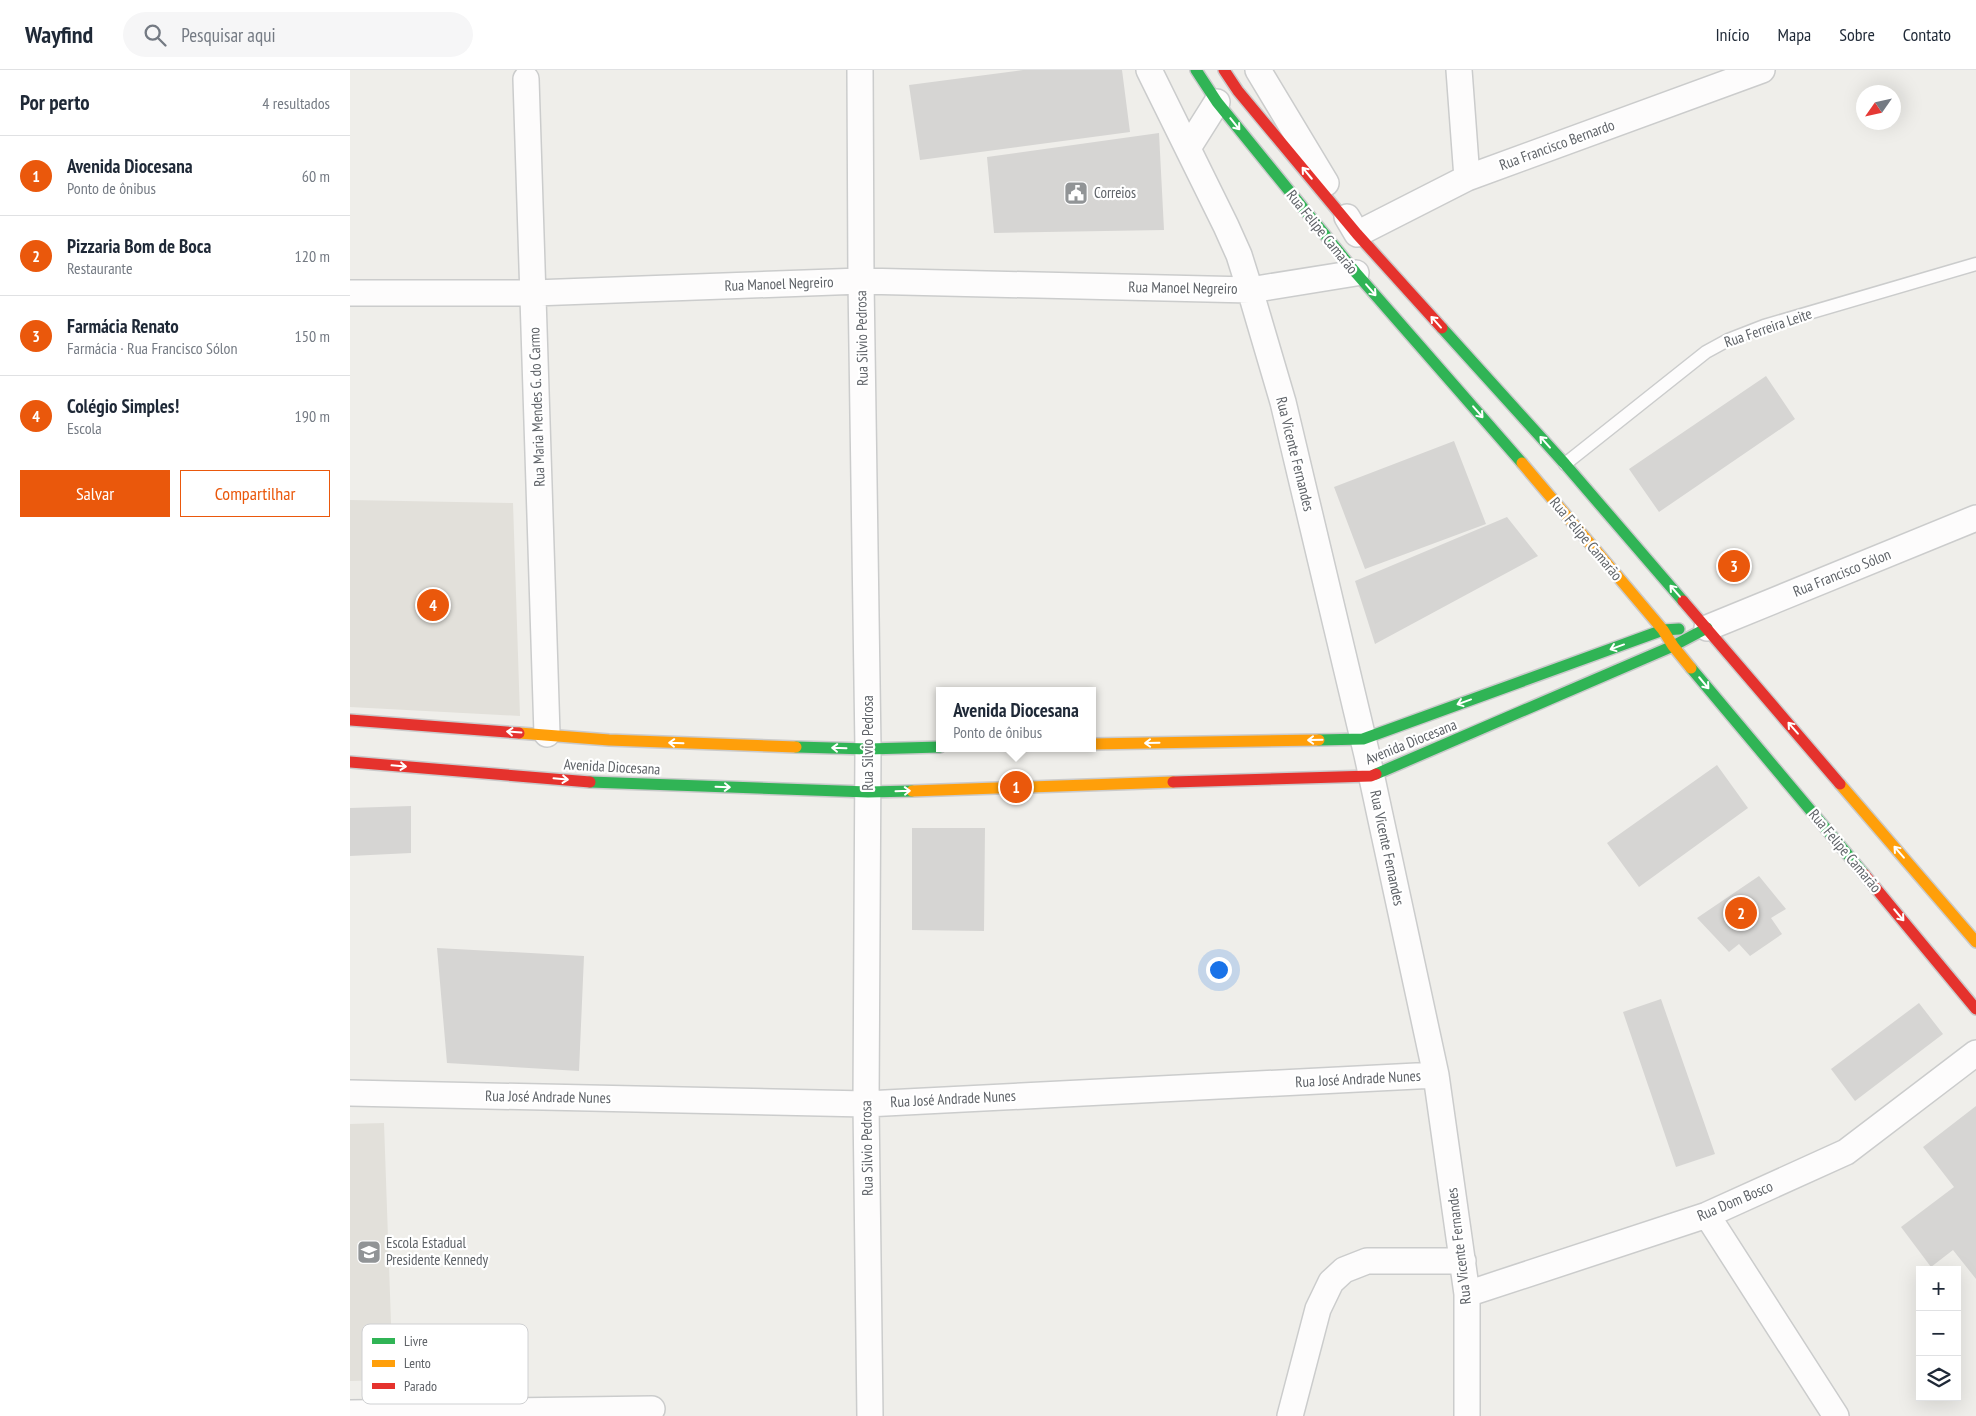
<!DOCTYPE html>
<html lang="pt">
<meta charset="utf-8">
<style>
:root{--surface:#fff;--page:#f6f6f7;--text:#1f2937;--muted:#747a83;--line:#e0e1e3;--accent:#ea580c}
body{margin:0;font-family:"PT Sans Narrow",sans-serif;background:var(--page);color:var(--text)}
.controls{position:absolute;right:15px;bottom:15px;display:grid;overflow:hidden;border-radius:0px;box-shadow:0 5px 20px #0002}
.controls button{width:45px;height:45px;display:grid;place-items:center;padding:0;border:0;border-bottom:1px solid var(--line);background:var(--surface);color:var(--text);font:25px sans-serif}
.compass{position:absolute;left:1506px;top:15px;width:45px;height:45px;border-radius:50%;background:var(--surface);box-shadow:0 5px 20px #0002;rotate:236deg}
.you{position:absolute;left:868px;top:899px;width:18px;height:18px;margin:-12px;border:4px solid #fff;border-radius:50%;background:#1a73e8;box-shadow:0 0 0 8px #1a73e833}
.badge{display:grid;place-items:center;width:32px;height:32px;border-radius:50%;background:var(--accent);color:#fff;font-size:16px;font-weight:700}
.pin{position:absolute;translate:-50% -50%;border:2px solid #fff;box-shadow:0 1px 5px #0006}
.popup{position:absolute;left:586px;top:617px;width:160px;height:65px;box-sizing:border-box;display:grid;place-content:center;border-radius:0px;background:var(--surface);filter:drop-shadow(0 1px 4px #0005);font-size:16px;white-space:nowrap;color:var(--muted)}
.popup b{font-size:19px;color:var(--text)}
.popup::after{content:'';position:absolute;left:50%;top:100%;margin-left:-10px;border:10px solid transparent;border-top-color:var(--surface)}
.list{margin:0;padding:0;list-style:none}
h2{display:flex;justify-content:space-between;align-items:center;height:65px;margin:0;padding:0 20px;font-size:21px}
h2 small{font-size:16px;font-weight:400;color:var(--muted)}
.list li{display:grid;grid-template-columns:32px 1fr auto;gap:15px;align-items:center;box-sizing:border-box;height:80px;padding:0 20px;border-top:1px solid var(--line)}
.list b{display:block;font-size:19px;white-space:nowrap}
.list p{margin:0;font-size:16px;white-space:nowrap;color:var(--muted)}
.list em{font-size:16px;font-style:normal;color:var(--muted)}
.actions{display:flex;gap:10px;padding:15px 20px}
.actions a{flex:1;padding:11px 0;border:1px solid var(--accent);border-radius:0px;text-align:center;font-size:18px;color:var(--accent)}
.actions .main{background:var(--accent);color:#fff}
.icon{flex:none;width:28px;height:28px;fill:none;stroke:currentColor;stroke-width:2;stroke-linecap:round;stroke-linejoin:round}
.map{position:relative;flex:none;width:1626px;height:1346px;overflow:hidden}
header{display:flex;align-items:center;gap:30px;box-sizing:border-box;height:70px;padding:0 25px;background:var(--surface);border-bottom:1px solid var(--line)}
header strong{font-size:24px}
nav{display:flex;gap:28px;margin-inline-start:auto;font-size:18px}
.search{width:350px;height:45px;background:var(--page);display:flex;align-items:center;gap:12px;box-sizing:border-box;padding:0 18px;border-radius:28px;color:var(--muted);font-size:19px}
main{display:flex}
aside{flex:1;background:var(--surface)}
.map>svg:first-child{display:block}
.education{fill:#e2e0da}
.building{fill:#d6d5d3}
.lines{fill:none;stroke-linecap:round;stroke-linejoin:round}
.lane-casing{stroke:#cbcccc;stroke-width:15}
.street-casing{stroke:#cbcccc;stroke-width:28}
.fast-casing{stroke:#cacacb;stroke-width:14}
.slow-casing{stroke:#cacacb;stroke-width:14}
.jam-casing{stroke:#cacacb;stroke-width:14}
.lane{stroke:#fdfcfc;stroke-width:12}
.street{stroke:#fdfcfc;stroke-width:25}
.fast{stroke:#30b455;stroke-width:11}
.slow{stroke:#ff9f0a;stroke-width:11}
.jam{stroke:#e5322d;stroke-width:11}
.oneway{stroke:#fff}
.labels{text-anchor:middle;stroke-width:4.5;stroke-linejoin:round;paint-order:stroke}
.street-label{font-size:15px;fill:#5f6368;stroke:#fff}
.poi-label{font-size:15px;fill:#5f6368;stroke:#fff;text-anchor:start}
.key{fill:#fff;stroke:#cfd0d2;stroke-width:1}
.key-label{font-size:14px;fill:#5f6368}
</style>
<header>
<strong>Wayfind</strong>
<div class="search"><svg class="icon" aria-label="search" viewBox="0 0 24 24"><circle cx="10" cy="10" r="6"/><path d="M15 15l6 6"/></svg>Pesquisar aqui</div>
<nav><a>Início</a><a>Mapa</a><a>Sobre</a><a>Contato</a></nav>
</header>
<main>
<aside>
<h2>Por perto<small>4 resultados</small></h2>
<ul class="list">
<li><span class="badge">1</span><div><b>Avenida Diocesana</b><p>Ponto de ônibus</p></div><em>60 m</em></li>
<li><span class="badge">2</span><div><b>Pizzaria Bom de Boca</b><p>Restaurante</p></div><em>120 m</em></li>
<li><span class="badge">3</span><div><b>Farmácia Renato</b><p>Farmácia · Rua Francisco Sólon</p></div><em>150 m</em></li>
<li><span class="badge">4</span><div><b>Colégio Simples!</b><p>Escola</p></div><em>190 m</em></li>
</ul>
<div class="actions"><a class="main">Salvar</a><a>Compartilhar</a></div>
</aside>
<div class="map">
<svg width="1626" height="1346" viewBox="0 0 1626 1346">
<rect width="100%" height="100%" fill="#efeeea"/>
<path class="education" d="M0 430 163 433 170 646 0 637Z
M34 1053 43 1310 0 1311V1054Z"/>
<path class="building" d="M673 0H772L780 62 570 90 559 15Z
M809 63 814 160 644 163 637 87Z
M1416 306 1445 349 1309 442 1279 399Z
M1104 371 1136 454 1015 499 984 417Z
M1157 447 1188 486 1025 574 1005 511Z
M1367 695 1398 738 1289 817 1257 773Z
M61 736V783L0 786V738Z
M562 758H635L634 861 562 860Z
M1409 806 1436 839 1421 848 1432 864 1400 886 1389 874 1379 882 1347 848Z
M87 878 234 886 229 1001 97 993Z
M1311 929 1365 1084 1326 1097 1273 942Z
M1569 933 1593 964 1505 1031 1481 999Z
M1626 1036V1209L1603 1180 1581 1197 1551 1157 1604 1117 1573 1077Z"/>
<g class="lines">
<g class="lane-casing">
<path id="lane" d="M1215 394 1356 282 1378 270 1414 256 1626 194"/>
</g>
<g class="street-casing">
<path id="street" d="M510 0 511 211 518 679 516 1034 520 1346
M799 0 876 156 889 185 900 220 933 332 1017 685 1086 1005 1117 1224V1346
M908 0 976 113
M1109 0 1117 108
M176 9 197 664
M838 78 867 32
M997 147 1007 164 1117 108 1412 0
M0 223H184L511 211 900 220 1006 203
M1357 558 1626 448
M0 1023 516 1034 1086 1005
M1357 1145 1486 1346
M1117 1224 1357 1145 1496 1082 1626 983
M0 1343 302 1339
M940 1346 968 1239 981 1212 994 1200 1017 1191H1113"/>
</g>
<g class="fast-casing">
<path id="fast" d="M846 0 867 32 1006 203 1172 393
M1092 258 1215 394 1333 531
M1341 598 1514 804
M969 670 1013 669 1313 560 1329 559
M446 677 518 679 590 677
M1026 704 1323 576 1357 558
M240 712 518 722 562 721"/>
</g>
<g class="slow-casing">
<path id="slow" d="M1172 393 1313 560 1323 576 1341 598
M169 663 259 670 446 677
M742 674 969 670
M1490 714 1626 872
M562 721 823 712"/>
</g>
<g class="jam-casing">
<path id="jam" d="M874 0 888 21 1007 164 1092 258
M1333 531 1490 714
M0 650 169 663
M0 692 240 712
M823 712 1021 706 1026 704
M1514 804 1626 939"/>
</g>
<use href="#lane" class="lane"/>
<use href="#street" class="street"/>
<use href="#fast" class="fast"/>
<use href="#slow" class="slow"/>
<use href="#jam" class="jam"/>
</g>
<defs><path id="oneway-shaft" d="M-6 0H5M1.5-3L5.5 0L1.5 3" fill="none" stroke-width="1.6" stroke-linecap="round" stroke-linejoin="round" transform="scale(1.25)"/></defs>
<g class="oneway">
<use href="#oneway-shaft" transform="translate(885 54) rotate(51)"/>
<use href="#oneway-shaft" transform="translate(957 103) rotate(-130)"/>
<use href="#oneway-shaft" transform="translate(1021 220) rotate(49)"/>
<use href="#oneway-shaft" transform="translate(1086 252) rotate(-132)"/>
<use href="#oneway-shaft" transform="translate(1128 342) rotate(49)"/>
<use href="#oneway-shaft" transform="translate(1195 372) rotate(-132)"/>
<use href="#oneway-shaft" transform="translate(1325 521) rotate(-131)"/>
<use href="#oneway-shaft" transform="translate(1267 577) rotate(160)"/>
<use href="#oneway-shaft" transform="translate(1354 613) rotate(50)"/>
<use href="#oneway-shaft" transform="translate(1114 632) rotate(160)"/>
<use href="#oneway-shaft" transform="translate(1443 658) rotate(-131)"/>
<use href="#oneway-shaft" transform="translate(164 662) rotate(-176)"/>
<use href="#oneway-shaft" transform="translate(965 670) rotate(179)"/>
<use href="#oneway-shaft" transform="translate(326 673) rotate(-178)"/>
<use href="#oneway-shaft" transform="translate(802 673) rotate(179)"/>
<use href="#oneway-shaft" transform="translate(489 678) rotate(-178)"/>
<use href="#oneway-shaft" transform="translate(49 696) rotate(5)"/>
<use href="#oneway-shaft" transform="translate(211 709) rotate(5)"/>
<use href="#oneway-shaft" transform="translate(373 717) rotate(2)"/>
<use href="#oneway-shaft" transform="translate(553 721) rotate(-2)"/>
<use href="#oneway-shaft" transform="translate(1549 782) rotate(-131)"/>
<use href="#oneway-shaft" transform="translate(1549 845) rotate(50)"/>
</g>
<defs>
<g id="civic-square" transform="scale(1.25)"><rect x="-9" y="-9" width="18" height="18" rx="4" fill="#919496" stroke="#fff"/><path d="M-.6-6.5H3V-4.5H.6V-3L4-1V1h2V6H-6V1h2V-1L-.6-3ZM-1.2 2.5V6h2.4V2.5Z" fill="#fff"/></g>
<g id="school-square" transform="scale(1.25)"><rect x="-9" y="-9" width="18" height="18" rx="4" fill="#919496" stroke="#fff"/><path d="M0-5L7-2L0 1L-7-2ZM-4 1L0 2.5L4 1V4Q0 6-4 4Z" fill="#fff"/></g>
</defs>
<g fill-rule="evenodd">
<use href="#civic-square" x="726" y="123"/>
<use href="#school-square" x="19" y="1182"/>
</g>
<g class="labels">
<g class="street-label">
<text transform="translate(1207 75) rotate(-20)" y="5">Rua Francisco Bernardo</text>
<text transform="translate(972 162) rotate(51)" y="5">Rua Felipe Camarão</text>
<text transform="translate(429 214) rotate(-2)" y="5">Rua Manoel Negreiro</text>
<text transform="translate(833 218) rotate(1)" y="5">Rua Manoel Negreiro</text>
<text transform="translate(1418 258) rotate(-19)" y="5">Rua Ferreira Leite</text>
<text transform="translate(512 268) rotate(-91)" y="5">Rua Silvio Pedrosa</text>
<text transform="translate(187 337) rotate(-92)" y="5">Rua Maria Mendes G. do Carmo</text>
<text transform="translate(945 384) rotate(76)" y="5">Rua Vicente Fernandes</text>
<text transform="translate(1236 469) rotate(50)" y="5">Rua Felipe Camarão</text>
<text transform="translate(1492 503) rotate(-22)" y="5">Rua Francisco Sólon</text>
<text transform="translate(1061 672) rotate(-22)" y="5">Avenida Diocesana</text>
<text transform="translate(518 673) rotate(-90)" y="5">Rua Silvio Pedrosa</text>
<text transform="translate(262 697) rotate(3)" y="5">Avenida Diocesana</text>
<text transform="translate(1037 778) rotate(78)" y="5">Rua Vicente Fernandes</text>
<text transform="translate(1495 781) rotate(50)" y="5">Rua Felipe Camarão</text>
<text transform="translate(1008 1009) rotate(-3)" y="5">Rua José Andrade Nunes</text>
<text transform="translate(198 1027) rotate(1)" y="5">Rua José Andrade Nunes</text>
<text transform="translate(603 1029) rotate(-3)" y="5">Rua José Andrade Nunes</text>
<text transform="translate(517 1078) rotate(-91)" y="5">Rua Silvio Pedrosa</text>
<text transform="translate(1385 1131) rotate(-23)" y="5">Rua Dom Bosco</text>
<text transform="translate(1109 1176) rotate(-97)" y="5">Rua Vicente Fernandes</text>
</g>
<g class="poi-label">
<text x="744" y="128">Correios</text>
<text x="36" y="1178">Escola Estadual<tspan x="36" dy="17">Presidente Kennedy</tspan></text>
</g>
</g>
<rect x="12" y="1254" width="166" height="80" rx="8" class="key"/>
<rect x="22" y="1268" width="23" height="6" fill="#30b455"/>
<rect x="22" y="1290" width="23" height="7" fill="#ff9f0a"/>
<rect x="22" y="1313" width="23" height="6" fill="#e5322d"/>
<g class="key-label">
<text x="54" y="1276">Livre</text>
<text x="54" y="1298">Lento</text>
<text x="54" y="1321">Parado</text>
</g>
</svg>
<div class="controls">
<button>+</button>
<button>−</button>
<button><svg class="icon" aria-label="layers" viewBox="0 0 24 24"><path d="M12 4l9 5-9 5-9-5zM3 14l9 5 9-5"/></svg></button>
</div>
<svg class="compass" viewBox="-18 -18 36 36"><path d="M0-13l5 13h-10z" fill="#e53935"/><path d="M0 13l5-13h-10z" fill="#747a83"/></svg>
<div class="you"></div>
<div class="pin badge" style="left:666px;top:717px">1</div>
<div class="popup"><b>Avenida Diocesana</b>Ponto de ônibus</div>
<div class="pin badge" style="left:1391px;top:843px">2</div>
<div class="pin badge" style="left:1384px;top:496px">3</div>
<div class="pin badge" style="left:83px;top:535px">4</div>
</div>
</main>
